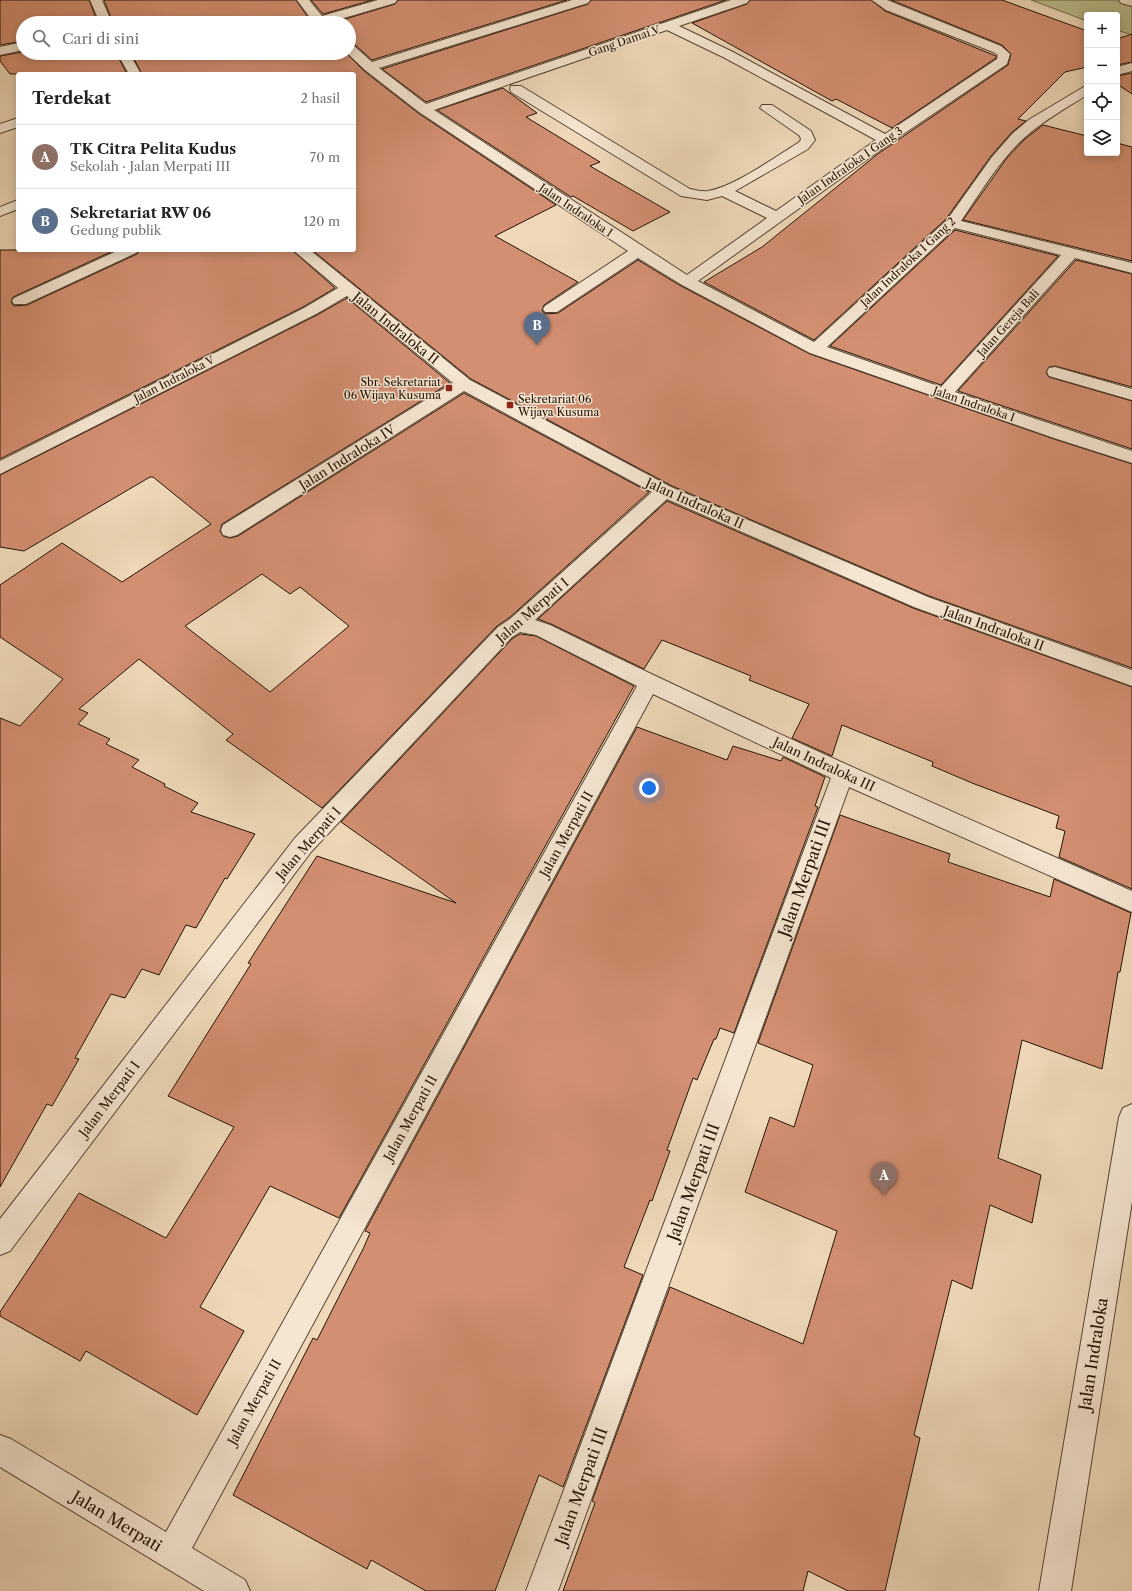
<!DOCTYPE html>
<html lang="id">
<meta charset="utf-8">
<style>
:root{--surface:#fff;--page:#f2f2f2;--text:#222;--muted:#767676;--line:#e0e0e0;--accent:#8f2418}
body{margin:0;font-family:"Libre Caslon Text",serif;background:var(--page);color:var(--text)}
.controls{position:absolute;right:12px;top:12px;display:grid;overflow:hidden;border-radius:4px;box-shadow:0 2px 10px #0003}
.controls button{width:36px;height:36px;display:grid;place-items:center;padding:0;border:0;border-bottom:1px solid var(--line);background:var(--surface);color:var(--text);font:20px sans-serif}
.you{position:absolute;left:649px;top:788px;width:14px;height:14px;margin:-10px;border:3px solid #fff;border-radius:50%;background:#1a73e8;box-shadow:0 0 0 6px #1a73e833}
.badge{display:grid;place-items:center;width:26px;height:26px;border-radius:50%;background:var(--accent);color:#fff;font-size:13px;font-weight:700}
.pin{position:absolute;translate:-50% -33px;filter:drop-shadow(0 1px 2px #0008)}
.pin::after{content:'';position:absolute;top:21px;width:14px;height:12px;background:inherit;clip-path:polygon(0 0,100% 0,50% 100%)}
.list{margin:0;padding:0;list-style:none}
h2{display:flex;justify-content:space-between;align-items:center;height:52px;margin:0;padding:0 16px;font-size:17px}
h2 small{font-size:13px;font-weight:400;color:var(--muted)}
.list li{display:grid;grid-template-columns:26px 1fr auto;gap:12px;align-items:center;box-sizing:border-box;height:64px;padding:0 16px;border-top:1px solid var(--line)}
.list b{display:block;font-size:15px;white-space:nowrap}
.list p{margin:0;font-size:13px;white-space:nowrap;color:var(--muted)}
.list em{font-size:13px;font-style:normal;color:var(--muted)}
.icon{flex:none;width:22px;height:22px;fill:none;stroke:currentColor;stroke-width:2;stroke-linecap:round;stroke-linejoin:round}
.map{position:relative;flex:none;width:1132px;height:1591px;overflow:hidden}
.search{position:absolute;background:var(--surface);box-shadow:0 2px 10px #0003;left:16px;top:16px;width:340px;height:44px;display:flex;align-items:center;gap:10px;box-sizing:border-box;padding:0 14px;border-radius:22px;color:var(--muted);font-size:15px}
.panel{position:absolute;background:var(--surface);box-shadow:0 2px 10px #0003;left:16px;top:72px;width:340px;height:180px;border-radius:4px}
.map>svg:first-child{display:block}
.green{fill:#bbbf8e;stroke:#706a4a}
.building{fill:#d38f72;stroke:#241406;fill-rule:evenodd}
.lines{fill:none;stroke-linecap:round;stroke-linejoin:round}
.minor-casing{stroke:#574533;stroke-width:2}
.minor{fill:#f5e6d2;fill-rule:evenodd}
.poi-dot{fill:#8f2418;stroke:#f5e6d2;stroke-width:1.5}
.labels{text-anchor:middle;stroke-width:3;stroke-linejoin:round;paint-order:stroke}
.far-street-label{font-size:11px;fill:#241406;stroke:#f5e6d2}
.far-poi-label{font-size:11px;fill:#241406;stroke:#f5e6d2;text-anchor:end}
.street-label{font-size:13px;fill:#241406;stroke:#f5e6d2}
.near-street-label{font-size:16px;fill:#241406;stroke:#f5e6d2}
</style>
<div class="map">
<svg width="1132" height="1591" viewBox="0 0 1132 1591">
<rect width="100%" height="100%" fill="#efd9b9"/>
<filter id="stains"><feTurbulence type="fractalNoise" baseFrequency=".005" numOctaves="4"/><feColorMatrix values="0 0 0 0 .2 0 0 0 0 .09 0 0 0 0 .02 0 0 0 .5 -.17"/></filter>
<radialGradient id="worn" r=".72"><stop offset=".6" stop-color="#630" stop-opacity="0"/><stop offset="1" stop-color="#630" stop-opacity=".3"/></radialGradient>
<path class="green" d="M1031 0H1132V35L1117 30V15H1087V21Z"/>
<path class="building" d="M0 0H89L98 23H23V41L0 45Z
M104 0H296L312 23H113Z
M311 0H373L323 14Z
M398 0H567L372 60 354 44 349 43V23H332L395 4Z
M591 0H726L426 102 382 69 588 4Z
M750 0H871L885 11 996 56V58L892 128 836 99 832 101 692 23 747 4Z
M891 0H1002L1087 31V67L1065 72 1018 119 1026 121 1012 132 991 156 946 219 814 340 704 282 762 247 879 153 1008 65 1011 54 1002 45Z
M1132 34V62L1117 65V39Z
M23 52V53H116L127 74H10L0 61V56Z
M131 53H346L364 71 418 113 556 205 495 236 578 282 544 305 542 310 545 314 558 313 638 260 681 286 810 354 1054 439 1132 464V668L929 596 672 486 471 379 312 250H354V74H142Z
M1132 73V94L1117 84V76Z
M503 88 537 113 526 117 600 162 590 166 670 212 633 231 573 196 571 197 437 110Z
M1043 125 1087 136V153H1117V143L1132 147V261L963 220 1007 158 1025 139Z
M955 230 1058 256 941 385 830 346Z
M0 250H115L13 297 11 302 14 306 27 305 137 254 140 250H292L335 288 303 307 0 459Z
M1076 260 1132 274V387L1055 366 1049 367 1046 373 1049 377 1132 401V449L958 391Z
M347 298 450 383 222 524 220 531 223 536 230 538 238 536 464 393 649 492 509 618 497 626 322 808 226 740 233 734 139 659 79 709 88 713 78 724 110 739 106 744 139 760 132 767 165 784 164 786 198 803 191 812 255 834 227 879 225 878 196 928 186 925 159 975 142 969 125 998 111 994 75 1058 79 1059 52 1106 47 1104 0 1187V718L20 726 63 679 0 637V585L62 543 122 582 211 524 153 477H150L24 551 0 547V475L317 315ZM262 574 290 594 300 587 349 626 270 692 185 626Z
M667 501 913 608 1132 687V889L1059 857 1065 831 1056 828 1059 816 972 783 932 766 933 762 842 725 832 756 792 738 809 704 749 680 751 676 662 640 644 669 551 624 538 619Z
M520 634 536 636 634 686 339 1218 270 1186 200 1307 244 1331 197 1415 86 1351 80 1361 0 1316V1312L79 1193 166 1238 234 1127 168 1096 251 964 248 963 317 856 456 903 341 822 513 638Z
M637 727 727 760 733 746 781 761 783 757 825 777 815 806 818 807 734 1033 720 1028 716 1039H714L697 1080 693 1078 667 1150 670 1151 652 1201 650 1200 624 1267 643 1275 563 1487 539 1475 495 1591H426L371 1560 367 1569 233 1495 313 1338 317 1340 364 1247 370 1233 365 1231Z
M840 815 950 854 948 862 1050 897 1054 879 1131 913 1120 972H1118L1102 1069 1022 1040 998 1158 1041 1175 1032 1223 990 1205 972 1289 952 1280 914 1435 920 1438 885 1591H848L808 1571 803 1591H563L595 1503 592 1501 670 1287 803 1344 837 1231 745 1192 770 1117 794 1127 813 1065 758 1043Z"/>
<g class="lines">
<g class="minor-casing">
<path id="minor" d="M90 0H102L112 23H100Z
M297 0H309L322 16 378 0H397L395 3 327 23H314Z
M572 0H590L588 3 379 68 426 104 731 0H749L747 3 679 26 733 52 885 134 997 59 998 55 993 52 886 10 872 0H887L1001 46 1010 54 1007 64 890 143 698 281 814 342 947 220 992 157 1013 133 1030 119 1087 85V95C1066 108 1043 121 1024 138 999 161 980 193 961 221L1132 263V273L1075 258 955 392 1132 451V463L1054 438 810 353 682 285 638 258 557 312H545L543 309 545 306 628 251 419 112 365 70 347 53H349V44L353 45 372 62ZM667 30 725 58 876 140 776 211 735 191 808 149 815 140 811 131 772 105H762L760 108 800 136 801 140 798 143C775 157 734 187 708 191 702 192 696 190 690 189L521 86H511L510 89 511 92 681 196 707 200 722 196 767 218 687 275 434 110ZM955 228 1061 255 941 387 827 347Z
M1119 0H1132V6L1121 3Z
M23 42V50L0 55V47Z
M117 53H129L141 74H129Z
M1132 63V71L1117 75V67Z
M18 118V127L0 133V124Z
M18 200V209L0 216V207Z
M119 250H139L136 253 26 304H14L12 301 14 298Z
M293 250H310L470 380 671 487 928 597 1132 670V686L914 607 667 499 535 620 550 625C741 719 936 805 1132 891V912L849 787 558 1591H526L831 778 653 694 192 1548 245 1580 250 1591H204L0 1467V1435L11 1439 166 1532 637 686 536 635 520 632 512 637 311 852 10 1251 0 1255V1219L295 838 498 627 510 619 652 492 464 391 237 535 230 537 223 535 221 530 223 525 453 383 347 296 316 314 0 474V461L304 308 338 288Z
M1055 367 1132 389V400L1049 376 1047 372 1049 368Z
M1132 1104V1201L1071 1591H1039L1119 1117 1123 1108Z"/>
</g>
<use href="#minor" class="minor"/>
</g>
<g class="poi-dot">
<rect x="445" y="384" width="8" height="8" rx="2"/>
<rect x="506" y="401" width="8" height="8" rx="2"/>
</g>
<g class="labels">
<g class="far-street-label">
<text transform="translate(624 41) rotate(-19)" y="4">Gang Damai V</text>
<text transform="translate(850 165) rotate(-35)" y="4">Jalan Indraloka I Gang 3</text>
<text transform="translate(576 210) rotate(34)" y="4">Jalan Indraloka I</text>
<text transform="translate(908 262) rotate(-43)" y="4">Jalan Indraloka I Gang 2</text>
<text transform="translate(1008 323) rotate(-48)" y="4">Jalan Gereja Bali</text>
<text transform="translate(174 379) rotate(-27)" y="4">Jalan Indraloka V</text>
<text transform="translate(974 404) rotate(19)" y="4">Jalan Indraloka I</text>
</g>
<g class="far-poi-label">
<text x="441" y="386">Sbr. Sekretariat<tspan x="441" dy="13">06 Wijaya Kusuma</tspan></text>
<text x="518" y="403" text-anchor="start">Sekretariat 06<tspan x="518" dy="13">Wijaya Kusuma</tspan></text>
</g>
<g class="street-label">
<text transform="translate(396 328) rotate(39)" y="5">Jalan Indraloka II</text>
<text transform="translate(347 457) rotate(-32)" y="5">Jalan Indraloka IV</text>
<text transform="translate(695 503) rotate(24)" y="5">Jalan Indraloka II</text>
<text transform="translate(532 610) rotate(-41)" y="5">Jalan Merpati I</text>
<text transform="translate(994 628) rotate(20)" y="5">Jalan Indraloka II</text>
<text transform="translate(824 764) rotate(25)" y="5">Jalan Indraloka III</text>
<text transform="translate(566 834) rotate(-61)" y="5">Jalan Merpati II</text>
<text transform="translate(308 843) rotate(-49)" y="5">Jalan Merpati I</text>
<text transform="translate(109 1099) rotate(-53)" y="5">Jalan Merpati I</text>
<text transform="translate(410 1118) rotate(-61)" y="5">Jalan Merpati II</text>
<text transform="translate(254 1402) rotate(-61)" y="5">Jalan Merpati II</text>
</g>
<g class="near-street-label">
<text transform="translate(804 878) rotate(-70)" y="6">Jalan Merpati III</text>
<text transform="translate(693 1182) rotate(-70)" y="6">Jalan Merpati III</text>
<text transform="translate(1093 1354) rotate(-81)" y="6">Jalan Indraloka</text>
<text transform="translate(581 1486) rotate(-70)" y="6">Jalan Merpati III</text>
<text transform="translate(117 1521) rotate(31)" y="6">Jalan Merpati</text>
</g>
</g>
<rect width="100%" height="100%" filter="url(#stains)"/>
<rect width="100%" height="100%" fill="url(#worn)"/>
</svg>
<div class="controls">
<button>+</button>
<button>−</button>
<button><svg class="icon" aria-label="locate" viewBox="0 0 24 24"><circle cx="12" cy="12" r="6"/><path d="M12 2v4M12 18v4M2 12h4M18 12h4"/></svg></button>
<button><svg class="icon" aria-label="layers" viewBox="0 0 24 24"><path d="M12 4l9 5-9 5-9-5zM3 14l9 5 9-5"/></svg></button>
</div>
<div class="you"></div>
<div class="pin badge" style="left:884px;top:1195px;background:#8d6e63">A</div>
<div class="pin badge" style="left:537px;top:345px;background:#5c6f8a">B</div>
<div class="search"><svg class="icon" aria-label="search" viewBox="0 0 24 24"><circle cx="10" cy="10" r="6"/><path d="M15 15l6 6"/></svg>Cari di sini</div>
<section class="panel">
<h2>Terdekat<small>2 hasil</small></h2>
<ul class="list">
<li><span class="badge" style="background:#8d6e63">A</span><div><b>TK Citra Pelita Kudus</b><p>Sekolah · Jalan Merpati III</p></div><em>70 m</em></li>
<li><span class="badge" style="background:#5c6f8a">B</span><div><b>Sekretariat RW 06</b><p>Gedung publik</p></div><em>120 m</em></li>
</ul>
</section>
</div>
